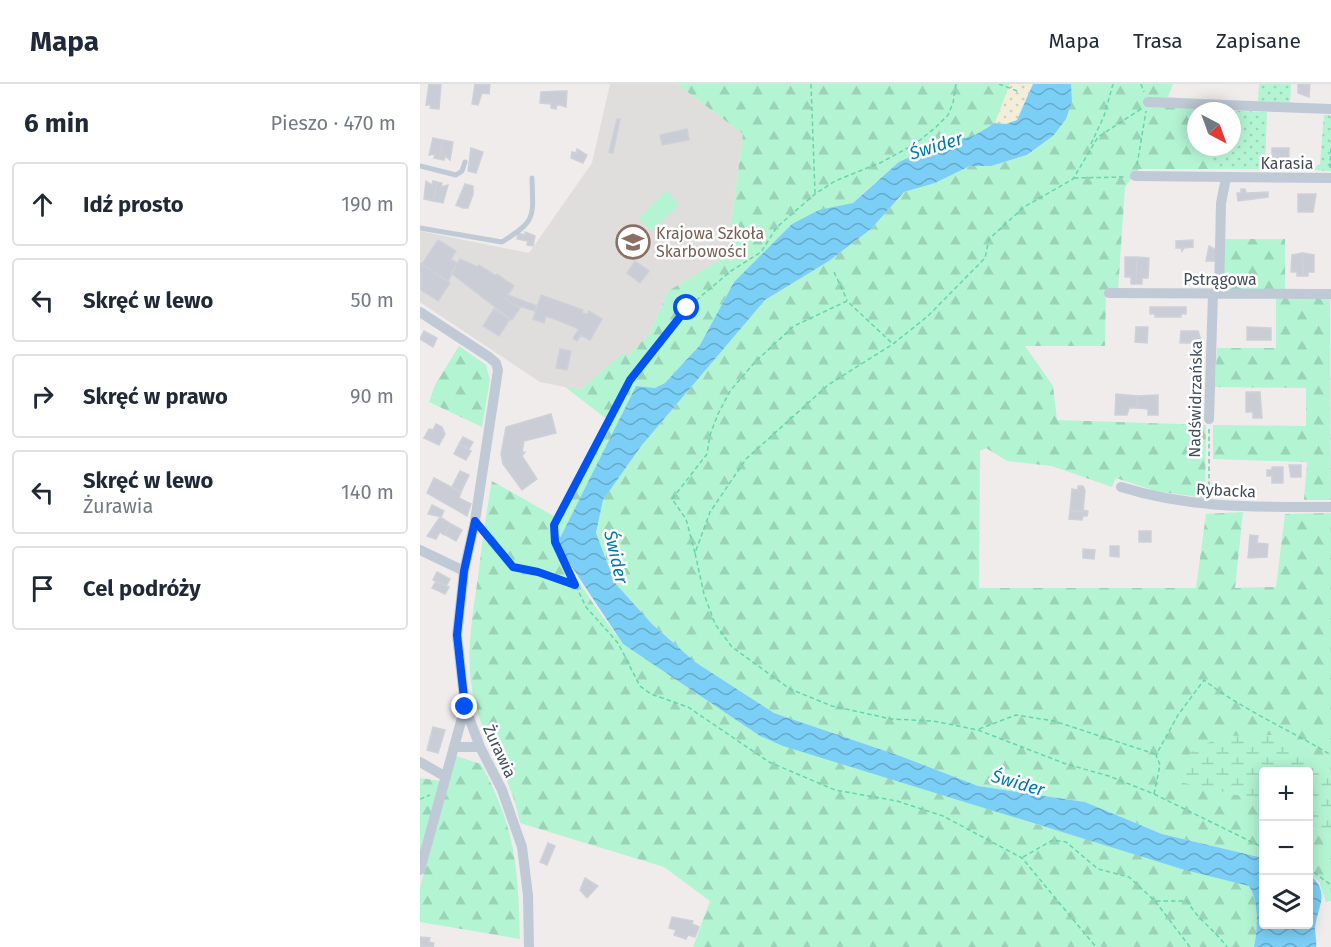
<!DOCTYPE html>
<html lang="pl">
<meta charset="utf-8">
<style>
:root{--surface:#fff;--page:#f6f6f7;--text:#1f2937;--muted:#747a83;--line:#e0e1e3}
body{margin:0;font-family:"Fira Sans",sans-serif;background:var(--page);color:var(--text)}
.controls{position:absolute;right:18px;bottom:18px;display:grid;overflow:hidden;border-radius:6px;box-shadow:0 3px 15px #0003}
.controls button{width:54px;height:54px;display:grid;place-items:center;padding:0;border:0;border-bottom:2px solid var(--line);background:var(--surface);color:var(--text);font:30px sans-serif}
.compass{position:absolute;left:767px;top:18px;width:54px;height:54px;border-radius:50%;background:var(--surface);box-shadow:0 3px 15px #0003;rotate:139deg}
.stop{position:absolute;width:18px;height:18px;margin:-14px;border:4px solid #0352f2;border-radius:50%;background:#fff}
.stop.end{background:#0352f2;border-color:#fff;box-shadow:0 2px 6px #0008}
.list{margin:0;padding:0;list-style:none}
h2{display:flex;justify-content:space-between;align-items:center;height:78px;margin:0;padding:0 24px;font-size:26px}
h2 small{font-size:20px;font-weight:400;color:var(--muted)}
.list li{display:grid;grid-template-columns:39px 1fr auto;gap:18px;align-items:center;box-sizing:border-box;height:84px;margin:0 12px 12px;padding:0 12px;border:2px solid var(--line);border-radius:6px}
.list b{display:block;font-size:22px;white-space:nowrap}
.list p{margin:0;font-size:20px;white-space:nowrap;color:var(--muted)}
.list em{font-size:20px;font-style:normal;color:var(--muted)}
.icon{flex:none;width:33px;height:33px;fill:none;stroke:currentColor;stroke-width:2;stroke-linecap:round;stroke-linejoin:round}
.map{position:relative;flex:none;width:911px;height:863px;overflow:hidden}
header{display:flex;align-items:center;gap:36px;box-sizing:border-box;height:84px;padding:0 30px;background:var(--surface);border-bottom:2px solid var(--line)}
header strong{font-size:28px}
nav{display:flex;gap:33px;margin-inline-start:auto;font-size:21px}
main{display:flex}
aside{flex:1;background:var(--surface)}
.map>svg:first-child{display:block}
.education{fill:#e0dddd}
.grass{fill:url(#grass-dots)}
.forest{fill:url(#forest-firs)}
.wetland{fill:url(#wetland-marsh)}
.sand{fill:url(#sand-dots)}
.pitch{fill:#b3f4d3}
.water{fill:url(#water-waves)}
.building{fill:#cacdd5;stroke:#cfd1d9;stroke-width:1.5}
.lines{fill:none;stroke-linecap:round;stroke-linejoin:round}
.path{stroke:#67d5ab;stroke-width:1.5;stroke-dasharray:4.5 3;stroke-linecap:butt}
.service{stroke:#c0c9d6;stroke-width:5}
.minor{stroke:#c0c9d6;stroke-width:10}
.route{stroke:#0352f2;stroke-width:8}
.labels{text-anchor:middle;stroke-width:5;stroke-linejoin:round;paint-order:stroke}
.street-label{font-size:16px;fill:#424d5c;stroke:#fff}
.education-label{font-size:16px;fill:#785e54;stroke:#fff;text-anchor:start}
.water-label{font-size:18px;font-style:italic;fill:#0079b1;stroke:#fff}
</style>
<header>
<strong>Mapa</strong>
<nav><a>Mapa</a><a>Trasa</a><a>Zapisane</a></nav>
</header>
<main>
<aside>
<h2>6 min<small>Pieszo · 470 m</small></h2>
<ul class="list">
<li><svg class="icon" aria-label="ahead" viewBox="0 0 24 24"><path d="M12 20V5M6 11l6-6 6 6"/></svg><div><b>Idź prosto</b></div><em>190 m</em></li>
<li><svg class="icon" aria-label="left" viewBox="0 0 24 24"><path d="M17 20v-9H6M10 6l-5 5 5 5"/></svg><div><b>Skręć w lewo</b></div><em>50 m</em></li>
<li><svg class="icon" aria-label="right" viewBox="0 0 24 24"><path d="M7 20v-9h11M14 6l5 5-5 5"/></svg><div><b>Skręć w prawo</b></div><em>90 m</em></li>
<li><svg class="icon" aria-label="left" viewBox="0 0 24 24"><path d="M17 20v-9H6M10 6l-5 5 5 5"/></svg><div><b>Skręć w lewo</b><p>Żurawia</p></div><em>140 m</em></li>
<li><svg class="icon" aria-label="arrive" viewBox="0 0 24 24"><path d="M6 21V4h12l-3 4 3 4H6"/></svg><div><b>Cel podróży</b></div></li>
</ul>
</aside>
<div class="map">
<svg width="911" height="863" viewBox="0 0 911 863">
<defs>
<pattern id="grass-dots" width="8" height="8" patternUnits="userSpaceOnUse" patternTransform="scale(1.5)"><rect width="8" height="8" fill="#b3f4d3"/><path d="M2 2h.1M6 6h.1" fill="none" stroke="#9bd3b8" stroke-width="1.8" stroke-linecap="round"/></pattern>
<pattern id="forest-firs" width="22" height="20" patternUnits="userSpaceOnUse" patternTransform="scale(1.5)"><rect width="22" height="20" fill="#b3f4d3"/><path d="M5 1l3.5 6h-7zM16 11l3.5 6h-7z" fill="#9bd3b8"/></pattern>
<pattern id="wetland-marsh" width="20" height="14" patternUnits="userSpaceOnUse" patternTransform="scale(1.5)"><rect width="20" height="14" fill="#b3f4d3"/><path d="M1 5h8M5 5V1M11 12h8M15 12V8" fill="none" stroke="#9bd3b8"/></pattern>
<pattern id="sand-dots" width="8" height="8" patternUnits="userSpaceOnUse" patternTransform="scale(1.5)"><rect width="8" height="8" fill="#f3eed9"/><path d="M2 2h.1M6 6h.1" fill="none" stroke="#d2cebd" stroke-width="1.8" stroke-linecap="round"/></pattern>
<pattern id="water-waves" width="16" height="10" patternUnits="userSpaceOnUse" patternTransform="scale(1.5)"><rect width="16" height="10" fill="#7bcff6"/><path d="M0 5q4-4 8 0t8 0" fill="none" stroke="#66aaca"/></pattern>
</defs>
<rect width="100%" height="100%" fill="#efeceb"/>
<path class="education" d="M190 0H257L323 50 307 172 248 207 230 249 209 271H202L160 306 120 298 0 218V147L109 169 172 79Z"/>
<path class="grass" d="M839 0H871L870 19 838 17Z
M793 26 847 28 845 85H790L791 63H812V27Z
M904 31H911V87L891 86 900 80Z"/>
<path class="forest" d="M257 0H590L575 39 555 51 535 58 458 96 433 119 372 140 314 198 280 261 245 299 235 304 216 302 138 458C152 492 181 531 203 560L340 652 612 739 829 802C839 817 838 845 834 863H273L290 817 244 783 100 739C93 697 66 661 55 620 44 576 52 536 58 493 62 461 66 429 72 397L139 435 189 337 144 302 160 306 202 270 209 271 230 249 248 207 307 172 323 50Z
M651 0H753L748 13 799 16 793 27H776V63H791L790 85H719L705 103 698 206H686L685 262H605L633 302 637 336 786 341 785 414 736 407 696 394 692 403 632 382 587 377 566 364 560 367 559 504H776L786 430 823 428 815 504 856 503 865 430 911 429V689L855 651 761 698 843 717V774L742 750 665 718 558 702 483 673 354 629 275 578 232 540 195 499 176 449 183 416 222 361 345 216 409 177 451 145 484 108 515 99 550 82H571L608 71 633 52 652 17Z
M802 155H865V206H804Z
M856 213 910 214 911 416H884L887 378 793 375V341L886 342V304L795 303 797 264H856Z
M39 262 66 281 70 296 62 343 9 318 15 301Z
M36 672 61 680C96 745 98 783 100 855L0 838V803Z
M0 694 21 697 0 769Z
M888 741 911 753V817L906 818 899 797 889 790Z"/>
<path class="wetland" d="M856 651 911 689V753L889 741 888 688H844L843 717 760 698 770 669 801 652Z"/>
<path class="sand" d="M590 0H613V4L597 36 586 40 575 39Z"/>
<path class="pitch" d="M246 107 259 121 231 147 219 134Z"/>
<path class="water" d="M613 0H651L652 17 646 35 633 52 607 71 571 82H550L515 99 484 108 451 145 409 177 345 216 222 361 183 416 176 449 195 499 232 540 275 578 354 629 483 673 558 702 665 718 742 750 843 774 844 840H888L889 790C911 809 898 820 895 844 895 850 897 857 896 863H834C838 845 839 817 829 802L765 786 363 662 340 652 203 560 144 471 138 458 216 302 235 304 245 299 280 261 314 198 372 140 399 126 433 119 479 78 505 66 555 51 575 39 586 40 597 36Z"/>
<path class="building" d="M9 0H21L19 25 10 24 11 21H6Z
M55 0H70L69 10 62 9 58 21 52 20Z
M878 0H890L889 13 878 9Z
M142 7H147L146 23 137 20 136 25 131 24V20L120 19 121 8Z
M197 35H200L193 69 189 68Z
M267 45 269 56 242 61 240 51Z
M13 54 23 56 19 75 14 74 15 70 9 71Z
M23 56 33 58 30 76 25 72 24 76 19 75Z
M51 64 63 68 56 89 48 87Z
M852 64H869V77L852 75Z
M157 65 167 71 163 79 151 74 152 68 156 69Z
M6 97 12 101 13 97 17 98 13 117 4 115Z
M17 98 22 99 21 103 28 101 23 119 13 117Z
M45 100 53 102V110L48 124H43L36 121Z
M821 105H825L826 109 848 108V113L818 117 817 109H821Z
M878 110H896L893 128H878Z
M105 148 115 152 113 162 107 161 108 157 97 155 98 149 105 151Z
M18 156 36 167 31 175 37 179 28 198 2 180Z
M773 156V163L764 164 762 167 761 164H756V157Z
M789 162 796 166V177H786Z
M883 169 894 171V188H888V192H883Z
M883 169V192H877V188H871L872 171Z
M705 173H717L716 200H711V193H705Z
M717 173 729 174 728 194H722V200H716Z
M40 175 58 183 59 181 76 192 77 190 94 202 85 215 100 224 92 236 31 189Z
M215 177 229 187 220 199 207 189Z
M0 179 30 199 18 217 0 205Z
M88 211 117 222 115 227 93 220 85 215Z
M121 211 163 226 162 229 167 230 169 227 182 235 170 256 161 251 157 257 153 254 159 245 137 236 126 232 124 239 113 235Z
M730 223H766V230H761V233H735V230H730Z
M74 225 90 235 79 252 63 242Z
M716 243H728L727 259 715 258Z
M827 243 851 244V256H827Z
M4 247 17 254 13 263 0 255Z
M761 247H778L782 259H760Z
M140 265 151 267 147 286 136 284Z
M826 308H840L842 334H833V328H826Z
M696 310 717 312V324H709L707 331H695Z
M738 311V331H728V325L717 324V312Z
M131 330 136 349 104 357 102 368H105L102 372 117 395 102 406 83 380 81 370 86 343Z
M16 340 22 343 25 350 19 361 4 354 9 345 13 346Z
M43 353 53 358 49 365 39 360Z
M39 360 51 367 46 376 34 370Z
M869 381H881V393H871Z
M852 383H863V399H852V392H847V386H852Z
M40 387 49 391 41 408 32 403Z
M14 394 41 408 39 414 51 420 47 432 7 409Z
M658 402H663L665 406 663 428 650 427 652 405 658 406Z
M12 421 24 427 21 433 8 430Z
M663 426 668 427 667 432H663L662 436 649 435 650 427Z
M20 433 31 440 28 445 24 451 20 448 16 455 7 452Z
M31 440 42 446 36 457 24 450Z
M719 447H731V458H719Z
M830 451 838 452 837 459 848 460 847 473 828 474Z
M690 462H699V473L690 472Z
M663 465 675 466 674 475 663 474Z
M17 488 30 495 26 502 13 496Z
M16 497 29 503 25 510 12 504Z
M13 643 25 646 18 669 7 666Z
M128 759 135 762 127 781 120 778Z
M165 794 178 802 167 814 160 806Z
M252 833 273 837 272 840 279 843 275 853 268 851 266 855 254 851 256 846 249 844Z
M0 853 10 854 9 858 14 859 13 863H0Z"/>
<g class="lines">
<path class="path" d="M391 0 395 109
M536 0 533 19 528 31 516 43 495 60 462 78 415 97 395 110 357 143 341 168 311 187 267 224 210 296 134 441 135 458 166 523 198 559 220 602 231 610 268 623 349 678 415 706 477 717 523 732 602 774 676 863
M579 0 600 8
M721 0 724 8
M721 25 678 53 653 95 604 123 569 155 565 174 508 232 473 260 408 301 326 375 290 428 275 469 284 510 295 540 312 563 370 605 412 622 471 635 513 637 558 646 646 680 689 692 734 710 844 764
M671 60 684 32 693 0
M717 81 726 27
M910 84 911 62
M654 94 704 93
M414 188 427 216
M789 345V409
M63 447 93 483 118 488 155 501
M275 469 266 435 252 415 287 370 290 351 298 330 310 307 335 278 374 242 427 217 473 260
M559 645 596 631 634 637 735 670
M734 710 740 681 736 671 758 631 784 596C821 625 870 646 911 671
M0 715 10 711
M603 773 633 756 646 758 678 785 709 793 735 817 770 863
M888 784 911 801
M736 817H767C780 838 793 844 807 863"/>
<path class="service" d="M0 82 36 91 42 87 45 78
M0 144 82 158C117 136 113 134 112 94"/>
<path class="minor" d="M728 18 911 25
M715 92 911 94
M689 209 911 210
M799 210 801 119 806 94
M0 228 69 273 76 279 78 286 55 437 44 487 37 551 45 623 60 663 82 706 102 763 108 811 109 863
M789 335 793 210
M701 403C771 425 839 423 911 423
M0 466 44 487
M34 663H60
M0 678 26 693
M0 786 45 623"/>
</g>
<g class="lines">
<path class="route" d="M45 623 37 551 44 487 55 437 93 483 118 488 155 501 135 458 134 441 210 296 267 224"/>
</g>
<defs>
<g id="university-ring" transform="scale(1.725)"><circle r="9.5" fill="#fff" stroke="#8d6e63" stroke-width="1.5"/><path d="M0-5L7-2L0 1L-7-2ZM-4 1L0 2.5L4 1V4Q0 6-4 4Z" fill="#8d6e63"/></g>
</defs>
<g fill-rule="evenodd">
<use href="#university-ring" x="213" y="158"/>
</g>
<g class="labels">
<g class="street-label">
<text x="867" y="85">Karasia</text>
<text x="800" y="201">Pstrągowa</text>
<text transform="translate(775 315) rotate(-89)" y="6">Nadświdrzańska</text>
<text transform="translate(806 406) rotate(3)" y="6">Rybacka</text>
<text transform="translate(80 667) rotate(65)" y="6">Żurawia</text>
</g>
<g class="education-label">
<text x="236" y="155">Krajowa Szkoła<tspan x="236" dy="18">Skarbowości</tspan></text>
</g>
<g class="water-label">
<text transform="translate(516 62) rotate(-17)" y="6">Świder</text>
<text transform="translate(196 473) rotate(77)" y="6">Świder</text>
<text transform="translate(598 699) rotate(16)" y="6">Świder</text>
</g>
</g>
</svg>
<div class="controls">
<button>+</button>
<button>−</button>
<button><svg class="icon" aria-label="layers" viewBox="0 0 24 24"><path d="M12 4l9 5-9 5-9-5zM3 14l9 5 9-5"/></svg></button>
</div>
<svg class="compass" viewBox="-18 -18 36 36"><path d="M0-13l5 13h-10z" fill="#e53935"/><path d="M0 13l5-13h-10z" fill="#747a83"/></svg>
<div class="stop" style="left:267px;top:224px"></div>
<div class="stop end" style="left:45px;top:623px"></div>
</div>
</main>
